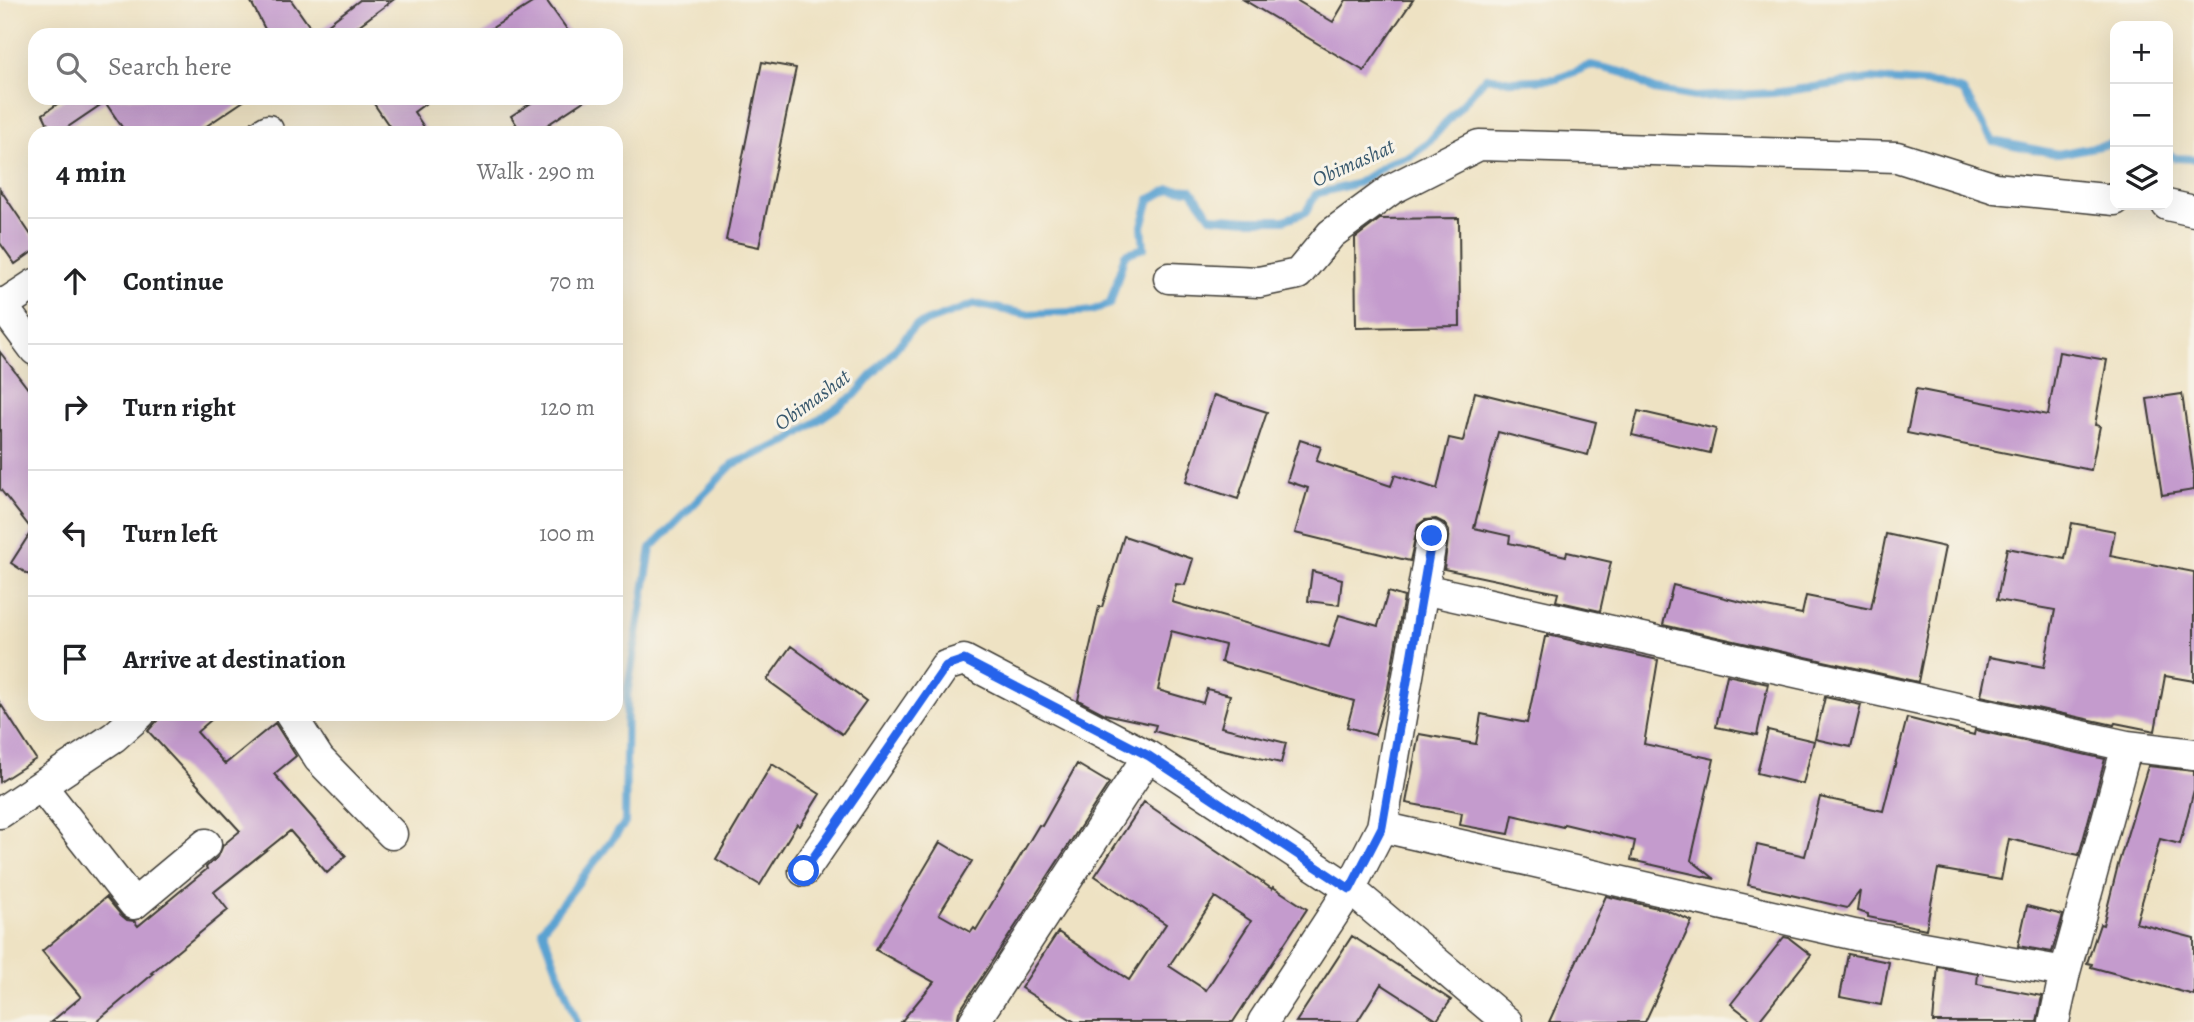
<!DOCTYPE html>
<meta charset="utf-8">
<style>
:root{--surface:#fff;--page:#f6f6f6;--text:#202124;--muted:#757577;--line:#e0e0e0}
body{margin:0;font-family:Alegreya,serif;background:var(--page);color:var(--text)}
.controls{position:absolute;right:21px;top:21px;display:grid;overflow:hidden;border-radius:14px;box-shadow:0 7px 28px #0002}
.controls button{width:63px;height:63px;display:grid;place-items:center;padding:0;border:0;border-bottom:2px solid var(--line);background:var(--surface);color:var(--text);font:35px sans-serif}
.stop{position:absolute;width:21px;height:21px;margin:-16px;border:5px solid #2563eb;border-radius:50%;background:#fff}
.stop.end{background:#2563eb;border-color:#fff;box-shadow:0 2px 7px #0008}
.list{margin:0;padding:0;list-style:none}
h2{display:flex;justify-content:space-between;align-items:center;height:91px;margin:0;padding:0 28px;font-size:30px}
h2 small{font-size:23px;font-weight:400;color:var(--muted)}
.list li{display:grid;grid-template-columns:46px 1fr auto;gap:21px;align-items:center;box-sizing:border-box;height:126px;padding:0 28px;border-top:2px solid var(--line)}
.list b{display:block;font-size:26px;white-space:nowrap}
.list em{font-size:23px;font-style:normal;color:var(--muted)}
.icon{flex:none;width:38px;height:38px;fill:none;stroke:currentColor;stroke-width:2;stroke-linecap:round;stroke-linejoin:round}
.map{position:relative;flex:none;width:2194px;height:1022px;overflow:hidden}
.search{position:absolute;background:var(--surface);box-shadow:0 7px 28px #0002;left:28px;top:28px;width:595px;height:77px;display:flex;align-items:center;gap:18px;box-sizing:border-box;padding:0 24px;border-radius:21px;color:var(--muted);font-size:26px}
.panel{position:absolute;background:var(--surface);box-shadow:0 7px 28px #0002;left:28px;top:126px;width:595px;height:595px;border-radius:21px}
.map>svg:first-child{display:block}
.lines{fill:none;stroke-linecap:round;stroke-linejoin:round}
.stream{stroke:#5aa2d1;stroke-width:8}
.building{fill:#c49bcd;fill-rule:evenodd}
.street-casing{stroke:#3c3a35;stroke-width:33}
.street{stroke:#fff;stroke-width:30}
.route{stroke:#2563eb;stroke-width:9}
.labels{text-anchor:middle;stroke-width:6;stroke-linejoin:round;paint-order:stroke}
.water-label{font-size:21px;font-style:italic;fill:#38586d;stroke:#f7f3e8}
</style>
<div class="map">
<svg width="2194" height="1022" viewBox="0 0 2194 1022">
<rect width="100%" height="100%" fill="#f7f3e8"/>
<filter id="ink" filterUnits="userSpaceOnUse"><feTurbulence type="fractalNoise" baseFrequency=".0143" numOctaves="2"/><feDisplacementMap in="SourceGraphic" scale="14" xChannelSelector="R" yChannelSelector="G"/><feConvolveMatrix kernelMatrix="1 2 1 2 8 2 1 2 1" color-interpolation-filters="sRGB"/></filter>
<filter id="wash" filterUnits="userSpaceOnUse"><feTurbulence type="fractalNoise" baseFrequency=".00686" numOctaves="4" result="noise"/><feDisplacementMap in="SourceGraphic" scale="28" xChannelSelector="R" yChannelSelector="G"/><feGaussianBlur stdDeviation="1.57" result="paint"/><feColorMatrix in="noise" values="0 0 0 0 0 0 0 0 0 0 0 0 0 0 0 0 0 1.4 0 .05"/><feComposite in="paint" operator="in"/></filter>
<g filter="url(#wash)">
<rect width="100%" height="100%" fill="#eee2c3"/>
<g class="lines">
<path class="stream" d="M2168 153 2175 158 2194 159
M577 1022 542 929 625 823 627 694 651 548 733 464 788 441 855 395 915 326 975 304 1025 314 1091 311 1110 304 1125 254 1144 248 1142 226 1150 199 1170 189 1191 190 1211 217 1248 220H1284L1306 212 1316 194 1358 183 1390 162 1411 156 1427 144 1486 77 1512 81 1557 79 1591 65 1625 73 1654 90 1695 97 1773 93 1870 79 1937 84 1963 91 1993 141 2058 154 2115 143"/>
</g>
<g id="blocks">
<path class="building" d="M250 0H291L315 34 360 0H393L346 35H268Z
M537 0H546L571 35H481Z
M1244 0H1296L1333 22 1346 0H1413L1364 71Z
M762 62 796 68 759 247 726 240Z
M66 98H248L196 133H126L105 102 59 133H52L43 114Z
M370 98H433L414 112 428 133H394Z
M539 98H588L535 133H522L511 116Z
M0 189 35 241V250L15 264 0 243Z
M1459 218 1460 326 1356 328 1355 238 1380 219Z
M0 352 35 398V579L11 563 32 530 0 489Z
M2059 352 2107 360 2095 425 2100 426 2091 470 1907 433 1916 389 2048 415Z
M1475 392 1596 422 1588 455 1498 432 1474 528 1510 536 1509 543 1566 556 1567 552 1611 562 1600 611 1556 601 1558 593 1444 569 1449 531 1444 523 1436 519 1425 520 1418 525 1410 561 1295 533 1308 488 1287 481 1300 440 1321 447 1316 461 1391 486 1395 475 1437 489 1449 438 1463 441Z
M2182 394 2194 476V490L2162 495 2147 399Z
M1214 395 1267 412 1238 499 1186 482Z
M1638 411 1716 429 1710 453 1632 435Z
M2072 523 2115 531 2110 556 2194 572V681L2165 676 2155 731 2115 723 2114 725 1981 696 1989 657 2044 667 2055 610 1997 600 2007 548 2065 559Z
M1886 534 1945 547 1918 682 1663 625 1673 585 1741 602 1802 614 1806 596 1871 609Z
M1124 536 1193 559 1185 585 1176 584 1172 602 1329 647 1339 615 1378 626 1388 592 1404 597 1388 688 1375 735 1347 727 1354 701 1221 662 1225 645 1171 631 1158 690 1203 703 1207 689 1230 695 1221 727 1286 743 1281 763 1215 748 1154 731 1156 725 1105 714 1078 700 1099 607H1102Z
M1312 571 1342 579 1339 605 1308 601Z
M1548 635 1658 660 1644 744 1714 759 1691 860 1715 879 1631 860 1635 841 1564 824 1563 827 1513 815 1509 834 1460 825 1462 813 1406 803 1419 734 1476 744 1481 714 1527 723 1545 637H1548Z
M791 646 866 701 842 734 767 680Z
M1727 675 1768 684 1757 735 1716 727Z
M1825 697 1861 705 1851 747 1815 739Z
M0 703 36 759 0 782Z
M163 714H218L197 732 225 764 275 723 296 756 274 774 346 856 327 873 290 831 214 892 228 910 151 973 153 974 96 1022H51L81 997 42 951 106 897 121 915 127 920 134 921 138 926 207 869 206 867 218 857 223 845 240 831 148 731Z
M1907 718 1974 735 1975 730 2105 759 2079 855 2009 839 2001 880 1938 869 1926 929 1868 917V914L1857 911 1860 891 1847 908 1748 885 1757 845 1805 856 1820 797 1883 811Z
M1768 730 1814 741 1803 784 1757 773Z
M772 764 820 794 800 826 797 824 760 885 716 859Z
M1077 764 1109 783 959 1012 957 1022H901L934 982 876 950 940 842 972 861 939 914 971 932 974 928 976 930 1039 825 1042 826Z
M2148 766 2194 771V790L2180 844 2160 839 2136 923 2194 938V995L2091 967 2092 964 2087 963 2100 924 2103 925 2118 865Z
M1144 802 1272 889 1273 887 1307 909 1233 1022H1075L1021 988 1058 932 1129 980 1166 924 1095 876ZM1215 897 1251 921 1206 990 1169 966Z
M1606 896 1666 910 1692 921 1645 1022H1549Z
M2027 906 2063 915 2052 952 2018 946Z
M1352 936 1451 1000 1437 1020 1381 984 1357 1022H1296Z
M1784 937 1789 938 1811 955 1758 1022H1754L1731 1004Z
M1848 954 1889 962 1881 1005 1840 997Z
M1938 967 1978 974 1977 984 2042 996 2037 1022H1933Z"/>
</g>
</g>
<g filter="url(#ink)">
<use href="#blocks" fill-opacity="0" stroke="#3c3a35" stroke-width="2"/>
<g class="lines">
<g class="street-casing">
<path id="street" d="M263 133 268 130
M2167 205 2194 211
M1169 278 1259 282 1298 274 1331 234 1392 189 1479 145 1897 157 1995 188 2115 200
M0 303 35 350
M0 307 35 284
M1423 589 1432 536
M290 714 319 759 392 834
M42 787 134 904 206 844
M0 813 114 737 140 714
M1382 827 1855 935 2065 972
M804 871 945 666 964 660 1148 756 1350 889 1507 1022
M974 1022 1148 756
M1263 1022 1350 889 1382 827 1423 589 2127 746 2194 754
M2054 1022 2065 972 2127 746"/>
</g>
<use href="#street" class="street"/>
</g>
</g>
<g class="lines" filter="url(#ink)">
<path class="route" d="M804 871 946 666 964 660 1149 756 1350 889 1382 827 1432 536"/>
</g>
<g class="labels">
<g class="water-label">
<text transform="translate(1353 163) rotate(-24)" y="7">Obimashat</text>
<text transform="translate(812 400) rotate(-36)" y="7">Obimashat</text>
</g>
</g>
</svg>
<div class="controls">
<button>+</button>
<button>−</button>
<button><svg class="icon" aria-label="layers" viewBox="0 0 24 24"><path d="M12 4l9 5-9 5-9-5zM3 14l9 5 9-5"/></svg></button>
</div>
<div class="stop" style="left:804px;top:871px"></div>
<div class="stop end" style="left:1432px;top:536px"></div>
<div class="search"><svg class="icon" aria-label="search" viewBox="0 0 24 24"><circle cx="10" cy="10" r="6"/><path d="M15 15l6 6"/></svg>Search here</div>
<section class="panel">
<h2>4 min<small>Walk · 290 m</small></h2>
<ul class="list">
<li><svg class="icon" aria-label="ahead" viewBox="0 0 24 24"><path d="M12 20V5M6 11l6-6 6 6"/></svg><div><b>Continue</b></div><em>70 m</em></li>
<li><svg class="icon" aria-label="right" viewBox="0 0 24 24"><path d="M7 20v-9h11M14 6l5 5-5 5"/></svg><div><b>Turn right</b></div><em>120 m</em></li>
<li><svg class="icon" aria-label="left" viewBox="0 0 24 24"><path d="M17 20v-9H6M10 6l-5 5 5 5"/></svg><div><b>Turn left</b></div><em>100 m</em></li>
<li><svg class="icon" aria-label="arrive" viewBox="0 0 24 24"><path d="M6 21V4h12l-3 4 3 4H6"/></svg><div><b>Arrive at destination</b></div></li>
</ul>
</section>
</div>
